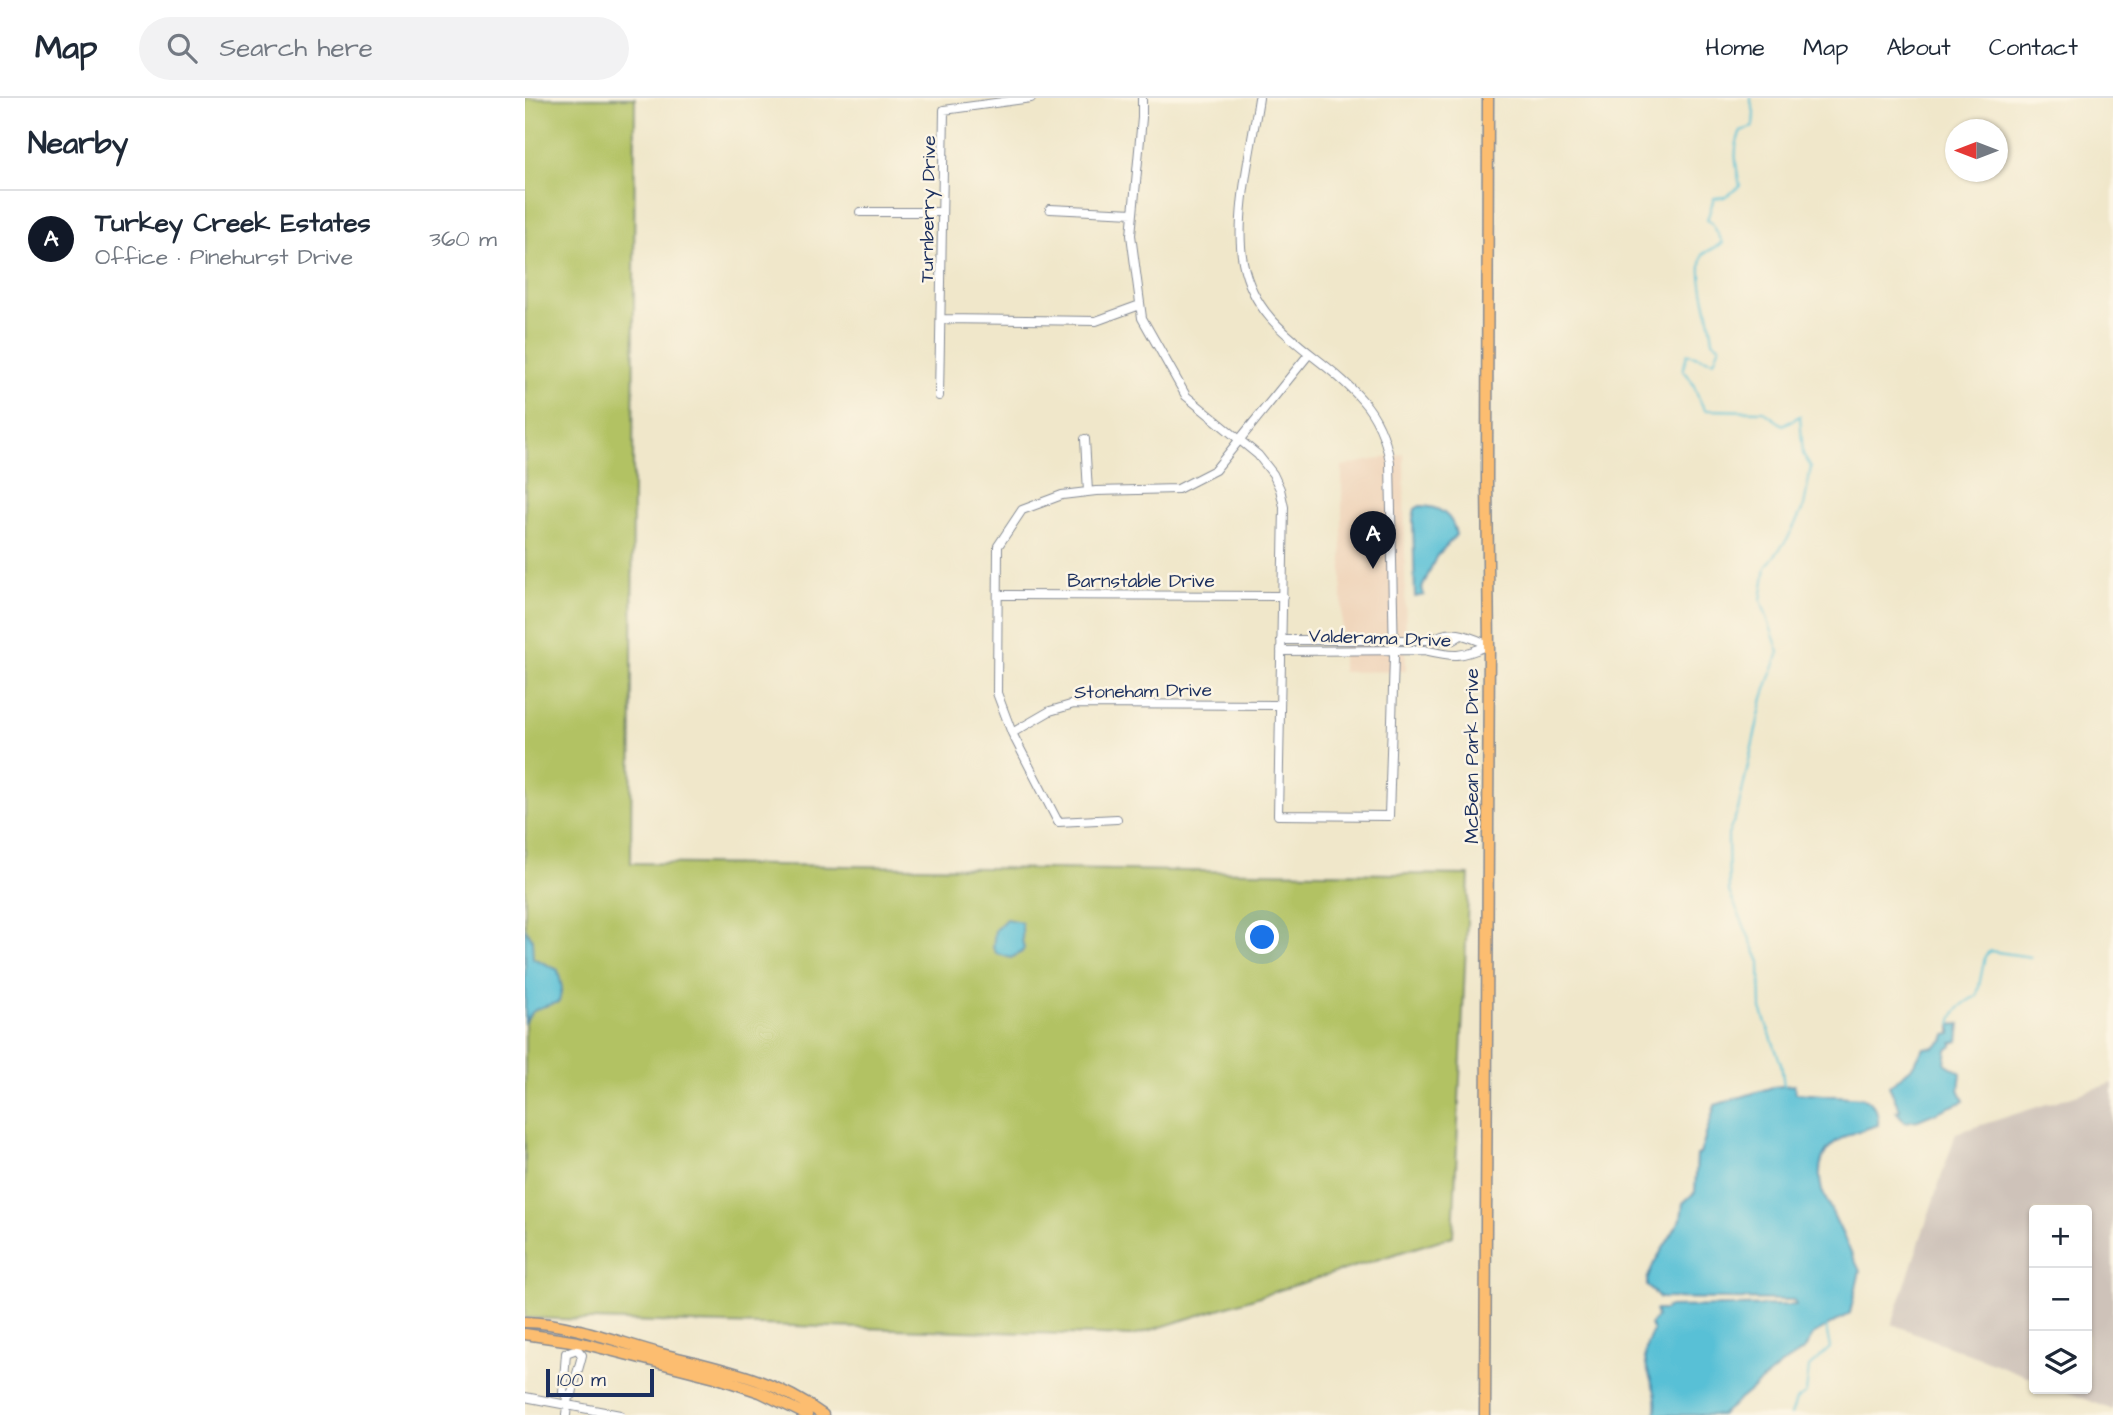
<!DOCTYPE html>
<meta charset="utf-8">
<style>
:root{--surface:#fff;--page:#f2f2f3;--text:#1f2937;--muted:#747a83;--line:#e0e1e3;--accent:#111827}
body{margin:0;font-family:"Architects Daughter",sans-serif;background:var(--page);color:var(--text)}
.controls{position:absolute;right:21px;bottom:21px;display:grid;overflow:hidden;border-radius:7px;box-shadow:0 2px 5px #0004}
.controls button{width:63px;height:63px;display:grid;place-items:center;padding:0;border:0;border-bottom:2px solid var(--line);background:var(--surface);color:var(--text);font:35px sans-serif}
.compass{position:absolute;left:1420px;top:21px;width:63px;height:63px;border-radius:50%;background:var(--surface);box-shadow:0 2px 5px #0004;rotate:270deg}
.scale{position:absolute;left:21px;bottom:18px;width:108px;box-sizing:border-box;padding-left:7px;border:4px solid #1b2f5e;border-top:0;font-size:19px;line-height:24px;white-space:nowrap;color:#1b2f5e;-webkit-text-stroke:5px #fcf5e5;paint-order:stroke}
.you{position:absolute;left:738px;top:840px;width:24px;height:24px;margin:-18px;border:5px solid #fff;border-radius:50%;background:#1a73e8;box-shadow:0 0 0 10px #1a73e833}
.badge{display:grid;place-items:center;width:46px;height:46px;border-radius:50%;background:var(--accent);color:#fff;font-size:23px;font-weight:700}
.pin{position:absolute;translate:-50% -58px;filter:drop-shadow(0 2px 4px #0008)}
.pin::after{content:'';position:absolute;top:37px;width:24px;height:21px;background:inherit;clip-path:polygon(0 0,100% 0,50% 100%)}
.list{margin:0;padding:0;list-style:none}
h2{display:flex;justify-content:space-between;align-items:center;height:91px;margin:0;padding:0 28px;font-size:30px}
h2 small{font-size:23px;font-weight:400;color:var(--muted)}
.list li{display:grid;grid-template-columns:46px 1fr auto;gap:21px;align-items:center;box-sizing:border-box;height:98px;padding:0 28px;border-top:2px solid var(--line)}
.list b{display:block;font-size:26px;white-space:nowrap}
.list p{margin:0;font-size:23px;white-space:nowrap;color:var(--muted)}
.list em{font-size:23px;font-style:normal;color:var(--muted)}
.icon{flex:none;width:38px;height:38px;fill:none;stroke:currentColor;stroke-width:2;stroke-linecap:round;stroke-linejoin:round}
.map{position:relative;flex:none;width:1588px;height:1317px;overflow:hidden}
header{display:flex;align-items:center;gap:42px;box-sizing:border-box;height:98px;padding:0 35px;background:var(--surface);border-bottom:2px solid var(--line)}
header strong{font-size:33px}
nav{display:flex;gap:38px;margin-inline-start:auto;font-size:24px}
.search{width:490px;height:63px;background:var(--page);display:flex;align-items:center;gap:18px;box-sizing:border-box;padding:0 24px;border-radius:38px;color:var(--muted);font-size:26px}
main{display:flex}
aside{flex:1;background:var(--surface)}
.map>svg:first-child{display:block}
.built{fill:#f0d6bc}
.industrial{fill:#cec2b9}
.green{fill:#b2c264;stroke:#667861;stroke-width:2}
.water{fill:#58c0d6;stroke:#3a789a;stroke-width:2}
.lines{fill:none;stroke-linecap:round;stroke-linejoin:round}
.stream{stroke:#58c0d6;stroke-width:2}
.minor-casing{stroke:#868b94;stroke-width:10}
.major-casing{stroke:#868b94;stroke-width:13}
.minor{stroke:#fff;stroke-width:8}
.major{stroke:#fcbd6f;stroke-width:10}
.labels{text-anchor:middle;stroke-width:5;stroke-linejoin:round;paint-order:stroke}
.street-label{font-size:19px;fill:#1b2f5e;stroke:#fcf5e5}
</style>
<header>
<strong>Map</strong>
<div class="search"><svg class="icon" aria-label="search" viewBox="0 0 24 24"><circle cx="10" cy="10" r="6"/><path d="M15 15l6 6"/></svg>Search here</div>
<nav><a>Home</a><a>Map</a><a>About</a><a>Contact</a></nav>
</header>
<main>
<aside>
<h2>Nearby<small></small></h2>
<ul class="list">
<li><span class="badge">A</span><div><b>Turkey Creek Estates</b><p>Office · Pinehurst Drive</p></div><em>360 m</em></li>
</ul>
</aside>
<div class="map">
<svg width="1588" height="1317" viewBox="0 0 1588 1317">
<rect width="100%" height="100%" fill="#fcf5e5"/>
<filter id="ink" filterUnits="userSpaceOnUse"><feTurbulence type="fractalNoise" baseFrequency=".0143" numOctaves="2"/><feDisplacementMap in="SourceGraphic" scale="14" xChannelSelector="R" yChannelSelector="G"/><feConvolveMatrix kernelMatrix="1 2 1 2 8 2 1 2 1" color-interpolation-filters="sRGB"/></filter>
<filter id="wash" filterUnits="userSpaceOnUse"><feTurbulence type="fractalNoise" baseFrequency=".00686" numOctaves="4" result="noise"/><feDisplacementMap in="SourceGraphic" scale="28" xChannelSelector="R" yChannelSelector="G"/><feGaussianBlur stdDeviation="1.57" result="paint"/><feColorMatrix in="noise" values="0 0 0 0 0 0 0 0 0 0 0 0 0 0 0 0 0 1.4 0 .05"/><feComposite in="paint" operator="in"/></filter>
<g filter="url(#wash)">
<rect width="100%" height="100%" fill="#f0e7ca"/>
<path class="built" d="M879 356 881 573 817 574V368Z"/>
<path class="industrial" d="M1588 985V1312L1534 1291H1562V1112H1509V1281L1367 1226 1431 1035Z"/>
<path class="green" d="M0 0H110L106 765 944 777 928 1138 607 1238 0 1220Z"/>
<path class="water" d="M895 408C914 408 928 417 931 437L911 459 897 490 899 497 890 499 888 421 890 411Z
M481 821 496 824C499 833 495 841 499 850L497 854 486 860 472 856 468 850 470 832Z
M0 830 7 841 8 860 33 872 37 890 34 904C20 909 7 908 0 925Z
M1435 926 1433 943 1427 945V948L1422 952 1420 965 1436 975 1434 991 1439 1003 1393 1022 1380 1024 1371 1013 1375 1012 1374 1009 1364 988 1386 970 1399 950 1409 949 1419 942 1421 937 1426 936V927Z
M1269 987 1271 995 1338 1000C1350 1006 1354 1014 1353 1027 1316 1038 1286 1047 1297 1093L1335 1173 1325 1215 1288 1237 1279 1252 1256 1267 1196 1317H1130C1138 1282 1106 1271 1128 1233L1125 1227 1132 1218 1130 1212H1140L1142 1209 1271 1207 1268 1202H1265L1135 1200 1122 1188V1182L1129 1165 1156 1121 1158 1105 1170 1094 1172 1057 1175 1056 1190 1007 1248 989Z"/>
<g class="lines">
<path class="stream" d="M1225 0 1229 14 1228 29 1216 33C1207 52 1211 67 1215 88L1200 99 1189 100 1182 122 1187 125 1198 145 1178 156C1170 180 1186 217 1188 243L1195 248 1189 263 1162 256 1158 272C1170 283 1171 298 1180 312L1238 313 1258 327 1275 318 1278 356 1286 369 1279 408 1263 440 1241 469 1236 502 1254 554 1238 600 1213 712 1203 737 1204 794 1235 864 1236 911 1256 966 1259 988
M1426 927C1428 912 1439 904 1452 898L1460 858 1465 853 1506 859
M1266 1317 1271 1302 1281 1295 1284 1269 1305 1250 1301 1229"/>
</g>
</g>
<g filter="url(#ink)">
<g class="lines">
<g class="minor-casing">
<path id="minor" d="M617 0V20L606 137 617 220 661 298 733 357 748 376 755 391 759 409 753 717 864 718 869 559 865 364C861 341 853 320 837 302 795 253 732 235 718 164 709 119 727 47 734 0
M525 111 608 115
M335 114H417
M416 221 571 223 615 207
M414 298 419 12 506 0
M560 341 563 394
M473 497 758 498
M756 542H928L936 537
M908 542C925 528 947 540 964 547
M756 553 899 552C930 559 934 560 964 547
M487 635 525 613 549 606 755 607
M592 721 533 724 487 635 472 595 473 448 497 412 537 397 571 393 653 391 690 372 784 256
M43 1298 38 1295 41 1255 52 1251
M0 1299 95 1317
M41 1317 43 1298 47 1297C49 1282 54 1271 57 1257L52 1251 53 1244"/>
</g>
<g class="major-casing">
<path id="major" d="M0 1224C47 1225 92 1244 137 1256 195 1271 248 1280 298 1317
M0 1236 53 1244 190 1279 235 1294 282 1317
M960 1317 964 547 962 384 963 0"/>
</g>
<use href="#minor" class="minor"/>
<use href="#major" class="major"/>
</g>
</g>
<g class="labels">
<g class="street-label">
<text transform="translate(402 111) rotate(-89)" y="7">Turnberry Drive</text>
<text x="616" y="489">Barnstable Drive</text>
<text transform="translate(855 539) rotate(2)" y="7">Valderama Drive</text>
<text transform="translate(618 592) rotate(-1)" y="7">Stoneham Drive</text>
<text transform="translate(946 658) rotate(-90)" y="7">McBean Park Drive</text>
</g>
</g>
</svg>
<div class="controls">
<button>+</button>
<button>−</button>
<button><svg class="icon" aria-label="layers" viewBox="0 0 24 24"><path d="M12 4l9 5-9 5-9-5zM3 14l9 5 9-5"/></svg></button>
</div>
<svg class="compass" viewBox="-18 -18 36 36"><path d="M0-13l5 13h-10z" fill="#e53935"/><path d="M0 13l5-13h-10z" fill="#747a83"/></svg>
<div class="scale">100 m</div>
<div class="you"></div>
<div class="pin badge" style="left:848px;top:471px">A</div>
</div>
</main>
